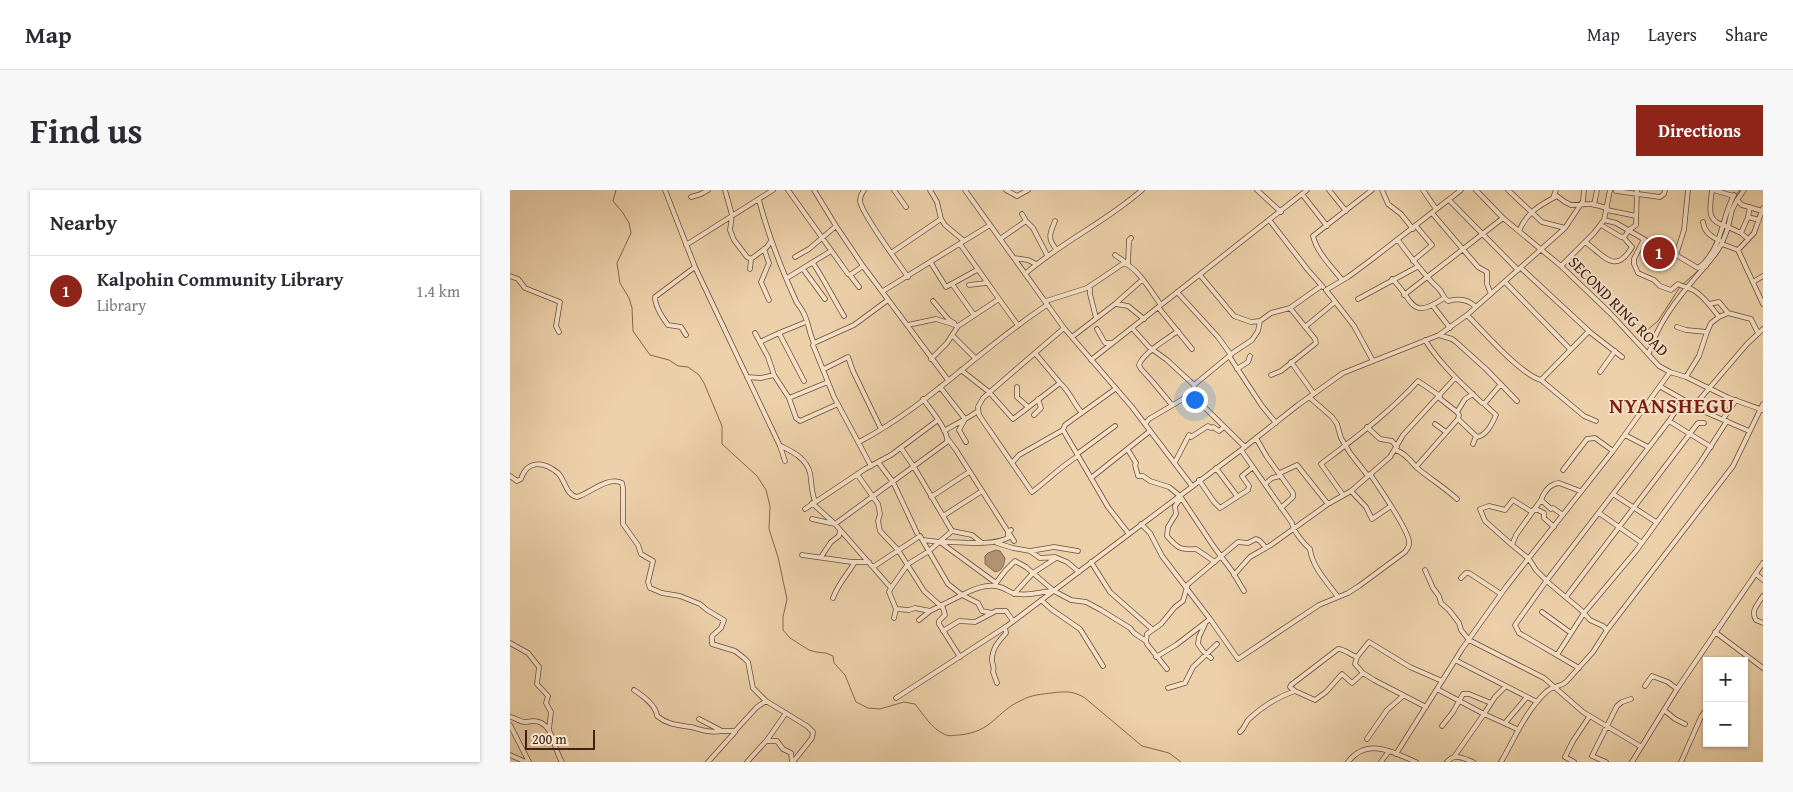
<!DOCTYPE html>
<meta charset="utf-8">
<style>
:root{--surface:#fff;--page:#f7f7f7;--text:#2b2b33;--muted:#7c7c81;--line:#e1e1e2;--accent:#8f2418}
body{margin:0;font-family:"Gentium Book Plus",serif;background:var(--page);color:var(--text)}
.controls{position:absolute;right:15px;bottom:15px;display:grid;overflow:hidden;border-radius:0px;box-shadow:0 1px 4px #0004}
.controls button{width:45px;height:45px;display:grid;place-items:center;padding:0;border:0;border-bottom:1px solid var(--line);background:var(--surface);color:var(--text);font:25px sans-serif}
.scale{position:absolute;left:15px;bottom:12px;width:70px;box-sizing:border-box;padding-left:5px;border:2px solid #422114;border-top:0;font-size:14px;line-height:18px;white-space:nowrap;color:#422114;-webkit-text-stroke:4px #f3e0c7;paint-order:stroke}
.you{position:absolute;left:684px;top:209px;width:18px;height:18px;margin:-12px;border:4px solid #fff;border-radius:50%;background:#1a73e8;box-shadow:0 0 0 8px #1a73e833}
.badge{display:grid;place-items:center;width:32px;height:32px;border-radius:50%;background:var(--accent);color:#fff;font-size:16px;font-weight:700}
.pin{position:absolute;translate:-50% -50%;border:2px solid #fff;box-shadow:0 1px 5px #0006}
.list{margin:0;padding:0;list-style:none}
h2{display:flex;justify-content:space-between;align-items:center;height:65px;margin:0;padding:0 20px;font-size:21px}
h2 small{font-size:16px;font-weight:400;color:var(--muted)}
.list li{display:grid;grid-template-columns:32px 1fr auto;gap:15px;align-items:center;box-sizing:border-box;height:70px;padding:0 20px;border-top:1px solid var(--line)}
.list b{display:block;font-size:19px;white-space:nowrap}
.list p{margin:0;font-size:16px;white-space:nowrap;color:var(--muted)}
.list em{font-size:16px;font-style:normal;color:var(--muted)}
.map{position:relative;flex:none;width:1253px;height:572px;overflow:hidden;border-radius:0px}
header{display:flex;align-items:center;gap:30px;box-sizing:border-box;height:70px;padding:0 25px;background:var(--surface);border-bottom:1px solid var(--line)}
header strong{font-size:24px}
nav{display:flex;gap:28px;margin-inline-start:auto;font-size:18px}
.intro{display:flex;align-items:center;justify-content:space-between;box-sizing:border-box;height:120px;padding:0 30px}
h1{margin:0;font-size:35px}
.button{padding:12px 22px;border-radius:0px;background:var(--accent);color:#fff;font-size:18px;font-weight:700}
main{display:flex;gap:30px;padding:0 30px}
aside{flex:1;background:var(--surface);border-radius:0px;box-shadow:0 1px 4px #0004}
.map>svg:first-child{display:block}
.water{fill:#b29476;stroke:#85664f}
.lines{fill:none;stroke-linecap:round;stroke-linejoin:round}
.stream{stroke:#85664f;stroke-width:1}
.minor-casing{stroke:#6c4d39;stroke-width:5.5}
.minor{stroke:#f3e0c7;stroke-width:4}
.labels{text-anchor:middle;stroke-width:4;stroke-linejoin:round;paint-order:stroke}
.street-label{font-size:16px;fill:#422114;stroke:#f3e0c7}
.district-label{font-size:21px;font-weight:bold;letter-spacing:1px;fill:#7a1f14;stroke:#f3e0c7}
</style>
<header>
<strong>Map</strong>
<nav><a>Map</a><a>Layers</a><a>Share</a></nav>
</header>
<div class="intro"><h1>Find us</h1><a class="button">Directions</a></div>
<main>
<aside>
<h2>Nearby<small></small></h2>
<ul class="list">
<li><span class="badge">1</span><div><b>Kalpohin Community Library</b><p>Library</p></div><em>1.4 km</em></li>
</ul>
</aside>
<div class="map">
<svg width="1253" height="572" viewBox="0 0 1253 572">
<rect width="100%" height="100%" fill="#ecd0a9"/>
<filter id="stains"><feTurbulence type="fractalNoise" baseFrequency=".004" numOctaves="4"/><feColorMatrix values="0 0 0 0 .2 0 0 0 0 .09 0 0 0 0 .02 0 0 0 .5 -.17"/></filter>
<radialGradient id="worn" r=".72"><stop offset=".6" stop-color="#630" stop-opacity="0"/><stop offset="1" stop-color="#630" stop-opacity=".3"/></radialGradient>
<path class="water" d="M486 360 490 361 495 368C494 374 493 381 485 382L475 374V366L478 363Z"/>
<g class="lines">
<path class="stream" d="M106 0 103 11 113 23 119 33 121 43 107 73 110 93 119 108 122 118 123 141 140 165 159 170 168 176 178 177 189 185 194 193 212 236V254L247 286 256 300 260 316 259 339 268 367 277 409 273 427V440L280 448 299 460 306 462 316 463 323 466 324 473 335 485 346 512 358 518 370 519 394 512 405 514C413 524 422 539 434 544 439 547 445 545 449 545 483 542 485 522 512 510 521 505 532 504 542 503 555 501 564 501 575 508L632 556 659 563 671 572
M1226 5 1230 0
M1208 56 1215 40
M1173 94 1190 79
M1134 148 1136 141 1148 131 1170 97"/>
<g class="minor-casing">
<path id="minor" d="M155 0 185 77 270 256 275 271
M215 0 222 25 220 40 224 50 237 67 241 69
M278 0 338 84 340 85 353 76
M304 0 326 36 353 76 438 190
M354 0C352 3 350 6 350 11 351 23 389 74 398 87
M384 0 396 17
M420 0 427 12 431 29 435 35 454 51
M455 0 554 138 622 217 682 296
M496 0 507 6 518 0
M747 0 771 22
M819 0 836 21
M872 0 878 14 891 24 903 39
M913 0 926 19
M966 0 993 28 1051 76 1100 123 1149 176 1160 182 1176 187 1219 208 1253 220
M998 0 1032 32 1055 38
M1100 0 1094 30 1106 33 1156 62 1166 65 1188 78 1194 73 1196 76
M1204 0 1223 6
M1106 1 1150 7 1154 4 1155 0
M792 4 817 36
M181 7 191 4 198 0
M1043 8 1046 0
M249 10C258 45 271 78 286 111 288 115 292 119 294 124 299 134 299 143 304 153L303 155 324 207 361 276
M939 10 1008 80
M1227 10 1234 0
M1084 15 1087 0
M1240 17 1238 27 1249 30
M1253 18 1244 43 1228 60 1253 114
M1097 20 1126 26
M922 23 968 77 977 82V94L981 104
M516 31 523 38 537 65
M545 31C540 43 537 48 546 59
M760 31 798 80 813 97
M1193 32C1194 41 1201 47 1209 50
M1091 35 1111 47 1115 46 1119 40 1126 35 1127 0
M1009 41C1017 22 1030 15 1047 6L1055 12 1061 15 1082 14 1097 18
M1231 43 1238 27
M490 49 516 31 512 24
M1134 49 1124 69V74L1128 83 1144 90 1150 96 1161 100 1168 94C1173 97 1178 97 1183 100 1193 105 1202 118 1209 127
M1238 49 1231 43 1218 37 1222 20 1227 10 1232 15 1252 21
M888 50C901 68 913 84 929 99 933 103 933 108 938 111 948 108 958 109 966 117
M1075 52C1094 65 1105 86 1122 57L1113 47
M450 54 489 109
M1212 54 1228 60
M176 55 263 0
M254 59 259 73 251 92 259 110
M381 63 431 29
M605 65 618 74 619 50 621 48
M1166 65 1174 40 1178 0
M285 67 299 59 326 36
M504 68 518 70 526 74
M903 71 922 55 906 36
M303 73C315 91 323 108 334 126
M421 73 436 97 467 80
M1194 73C1214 51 1211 29 1224 5
M1051 76 1084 43 1094 30
M1011 78 1081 143 1112 167
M240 79 241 69 257 57 261 51
M293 79 315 109
M515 84C551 52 596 32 632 0
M340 85 349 97
M690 85 724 126 741 132 750 131 761 123 780 118 811 96
M0 86 8 89 15 98 50 112 46 136 49 142
M277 88 321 61
M882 89C904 109 899 132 934 108
M832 90C822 77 807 63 803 46L862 0
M995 92 1060 159
M1243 92 1253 86
M442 94 464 125
M459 95 476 93
M580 96V104L586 128
M373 101 480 35
M667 102 708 147 721 165
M894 105 993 28
M848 109 907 77
M423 111 439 130 444 133
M536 111 577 98 614 73C628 78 642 103 651 115
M606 114 618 116 634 129
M1199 114 1209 112 1218 123
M923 116 940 138
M648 117 682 159
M957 125C973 141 1011 185 1031 190L1079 141
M398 135 426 129 448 136
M795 137 825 112
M1167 137 1176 140 1197 142
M622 138 639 157 657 170 684 195 687 210 735 257
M587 139 595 153H602
M245 143 258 167 264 185 279 208 318 192
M269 143 294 191
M176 145 171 137 158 135C152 127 145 117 145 107L185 77
M929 145 942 149 946 152 976 179 1007 211
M443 146 465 168
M562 147 605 114 632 90
M915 150C930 174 951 193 972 213H975L991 194
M250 152 269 143 296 132
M304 153 344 135 378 110
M525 163 473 208 468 217 469 225 522 302C538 290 551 276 568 266
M1139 163C1147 135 1166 110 1185 88 1201 69 1211 61 1218 37 1195 31 1200 20 1202 0
M719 166 752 216 766 233
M421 169 437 153 448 136 489 109 507 134
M581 170 797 0
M863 171 844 136 816 100 838 87 861 70 951 0
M781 172 804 204
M314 179 338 167 343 181 371 239
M727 179 738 172 740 166
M451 180 479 202 503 229 550 193 525 163 554 138
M1090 182 1105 161
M761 185 771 181 806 153 805 149 780 118
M237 187 251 188 264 185
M1176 187 1189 166 1197 142 1201 133 1209 127 1218 123 1241 129 1248 143
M1031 190 1074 226 1086 231
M550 193C561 203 563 213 572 223
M684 195 724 162 742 150 748 141 750 131
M430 197 455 229 449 240 456 252
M507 197V207L518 217
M1151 197 1195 222 1239 241
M799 207 822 227 827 234 831 248 840 263 858 286
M279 208 286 228 290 231 328 214
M662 215 642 191 631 179 629 175C633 163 657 149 668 141
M1184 216 1237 154 1253 139
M947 222 955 209 963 204
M524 225 531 218 528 209
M948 229 967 247C977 245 982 234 986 225L974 214
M1213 229 1226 210
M1159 231 1201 257
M635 234 639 229 673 209 684 200
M925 234 936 242
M857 237 870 249 882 251 887 257
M553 240 598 317 619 344 731 260 788 215 833 183 929 145 957 125 1055 38 1073 11 1074 0
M434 241C445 234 457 229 468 221
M1115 245 1138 257
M746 248 757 267 783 303V307L771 318
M438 249 446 260 504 351
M349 252C418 216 472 157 537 115
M963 254 966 246
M271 256C283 262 296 268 300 283 302 293 301 302 305 311
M618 260 626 273 625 275 628 286H633L640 291 659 297 670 306 704 357 722 381 734 401
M731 260 782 333C783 341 794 354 800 359 802 377 818 393 828 407
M885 260C894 262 901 271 906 277L948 229 949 225 947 222 928 207
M567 264 605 236
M368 272 383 292 407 343
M665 272 679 245 681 247 698 236 701 238 703 237 709 241 714 237
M502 273 509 265 553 240 555 235 605 199
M906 277C920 289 934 297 947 309
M706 278 727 306
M1053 280 1077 249 1085 248 1103 261
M770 283 787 275 818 314
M347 284 368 314 370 324 368 331 370 341 388 360 414 401 433 418 435 425 429 431V434L450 467
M0 286 7 291 11 289C17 270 33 271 48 283 55 290 56 305 67 307 80 303 98 286 112 293L113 298V334L128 355 131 364 143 371 138 392 140 398 152 403 170 406 190 414 197 420 214 430 211 438 202 446V454L225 461 234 468 238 472 243 498 256 511
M581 288 640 241
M689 290 704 312 710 318 738 300 739 296 732 286 743 277
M755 294 762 288 770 286
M841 301 856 317 862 329 881 316
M1103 304 1146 332
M833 305 811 274C845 248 879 223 908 191L930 206
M421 307 459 282
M671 308 665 316 666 324 658 337 657 346C668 359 671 360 686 359L705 372
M1031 310 1006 345 1002 355 1019 369 1026 380 1040 394 1071 420 1080 430 1093 436 1097 440
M302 313 325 334 381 398 379 402 386 419 384 428
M295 319 355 279 381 265 428 230
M1023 320H1028L1034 323V328L1044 337
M1089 323 1132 353
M1053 325 1043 318 1041 319 1031 310C1034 302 1040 294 1049 293L1070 301
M433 326 472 301
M302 329 325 334 437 252C439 241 420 219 413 209
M631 334 640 343 652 366 700 429 728 469 809 415 838 403 849 396 895 362C897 359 900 356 899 352 899 340 868 296 860 284
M442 341 462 345 472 353
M413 350 430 352
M487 353 503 358 520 361 530 368 545 367 557 372 569 382
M1002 355 975 331 970 319 979 316 995 320 1003 310 1022 322
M520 361 544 357 568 361
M292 365 342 372H359
M311 367 321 352 329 346 330 340
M581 372 600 402 642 439
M363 377 410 346 438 394 452 405C463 399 477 393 490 397 497 399 501 404 508 404 521 406 532 401 544 401
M915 380 923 398 929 406 931 413 939 420 949 433 951 440 959 450 1034 488 1073 522 1130 556
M1246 384 1253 390
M724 385 740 367 761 355 818 314 841 301 880 267 893 245 945 188
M951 388 956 383H959L991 404
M486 393 495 381 505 371 516 377 544 401 561 410 576 412 591 420 620 438 624 443 636 451
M486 393 430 352C453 351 476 357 498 348V342L501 340
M676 396 728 352 738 353 746 349 750 351 756 358
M381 398 398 374 419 361 442 341 404 277 391 258
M504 404 523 383 546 368
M1253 406C1248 414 1240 421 1246 430L1253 433
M1056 407 1188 233H1194
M323 408C328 394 337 385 345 372
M531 410 541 419 570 439 593 476
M386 419 399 420 405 418 420 421 452 405 468 413 472 421 482 423
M1032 422 1061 443
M409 430 420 421
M695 434 689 447 688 454 693 461 701 468
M433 441 449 431 465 432 486 421H496L503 431
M1205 442 1253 478
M0 453 18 463 29 477 27 494 38 506 36 513 41 522 39 539
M1047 465 1074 423 1126 361 1190 273 1217 231
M646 467 666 455 700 429
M945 470 1027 512
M1069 478 1009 443 1005 435 1037 390 1159 231 1173 210
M657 479 637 454 636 451 637 444 651 434 665 417 673 411 677 397
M487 493 483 482C485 476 482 476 482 470 482 458 489 451 496 443L495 437
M1135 496 1142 486 1158 492 1167 499
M995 497 985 507 974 524 1007 539
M658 498 675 493 683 477 707 454
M927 499 974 524 944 567
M124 500C133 506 146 515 147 526 158 535 168 535 181 537 193 540 198 543 212 541
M785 501 780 497 781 495 828 459C835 459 840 465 847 467
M386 508 497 436 619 344
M916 517 864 490 853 483 845 474 847 467 859 452 900 477 932 491 952 459 996 397 1103 261 1160 182
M1154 520 1165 529 1175 534
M0 527C6 528 10 532 15 532 18 532 21 531 24 531 44 532 43 559 52 572
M189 529 212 541H225L247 517 256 511 297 536 303 542 302 548 283 572
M995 533 1017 507
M0 535 19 572
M932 536 943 522 953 504H959L981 513
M730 542C735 538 735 533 739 529 753 516 767 507 785 501L805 510 816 502 832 484 842 493 853 483
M857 549 877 520 893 506
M257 551H267L273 559 281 563 282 572
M886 564 932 491
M0 565 16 572
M198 572 225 542
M237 572 257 550 276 523
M838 572C857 547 883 562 906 572
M871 572 879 561
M937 572C944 563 953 568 963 572
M991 572C1005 548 1015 522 1036 502 1042 496 1050 497 1056 492L1083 462 1097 440 1223 276 1253 214
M1064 572 1055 567 1063 551 1079 527
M1096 572 1082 566 1107 516 1112 512 1121 509
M1122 572 1167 499 1253 373
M1171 572 1191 527 1195 521 1197 522"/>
</g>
<use href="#minor" class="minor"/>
</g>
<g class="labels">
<g class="street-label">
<text transform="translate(1109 116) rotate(45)" y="6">SECOND RING ROAD</text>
</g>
<g class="district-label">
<text x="1162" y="223">NYANSHEGU</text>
</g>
</g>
<rect width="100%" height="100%" filter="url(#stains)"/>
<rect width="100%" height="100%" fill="url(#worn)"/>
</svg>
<div class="controls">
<button>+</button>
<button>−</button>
</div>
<div class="scale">200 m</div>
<div class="you"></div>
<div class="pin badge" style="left:1149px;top:63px">1</div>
</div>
</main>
